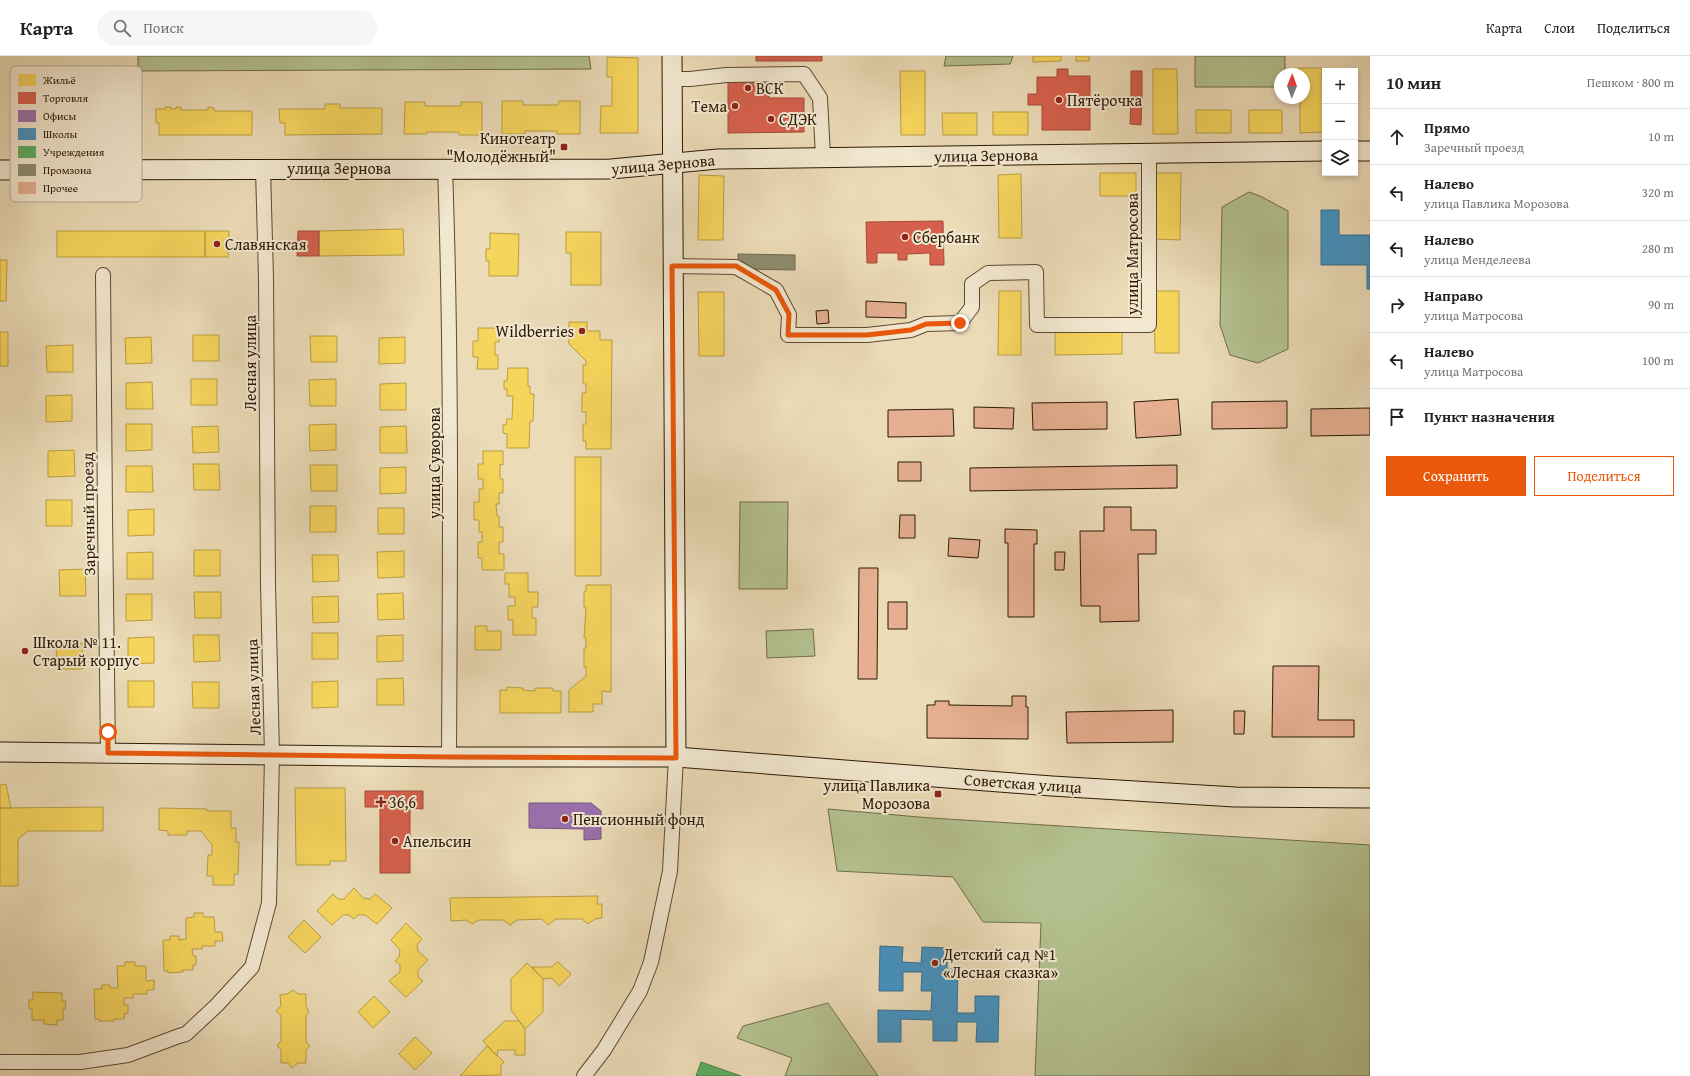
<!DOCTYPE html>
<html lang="ru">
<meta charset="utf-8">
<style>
:root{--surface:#fff;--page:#f6f6f6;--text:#222;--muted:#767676;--line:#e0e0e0;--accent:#ea580c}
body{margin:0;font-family:"Gentium Book Plus",serif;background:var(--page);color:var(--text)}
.controls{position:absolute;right:12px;top:12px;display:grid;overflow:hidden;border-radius:0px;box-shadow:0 2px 6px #0003}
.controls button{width:36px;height:36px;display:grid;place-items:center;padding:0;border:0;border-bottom:1px solid var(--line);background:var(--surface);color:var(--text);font:20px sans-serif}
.compass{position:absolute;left:1274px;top:12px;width:36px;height:36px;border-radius:50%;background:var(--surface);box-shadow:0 2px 6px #0003;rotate:1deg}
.stop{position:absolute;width:12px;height:12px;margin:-9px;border:3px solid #ea580c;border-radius:50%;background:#fff}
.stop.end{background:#ea580c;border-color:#fff;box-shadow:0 1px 4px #0008}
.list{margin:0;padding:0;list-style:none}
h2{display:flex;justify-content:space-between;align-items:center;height:52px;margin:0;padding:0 16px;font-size:17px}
h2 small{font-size:13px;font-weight:400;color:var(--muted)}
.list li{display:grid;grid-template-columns:26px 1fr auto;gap:12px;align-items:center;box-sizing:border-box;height:56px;padding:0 16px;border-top:1px solid var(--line)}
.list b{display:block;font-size:15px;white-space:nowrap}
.list p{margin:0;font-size:13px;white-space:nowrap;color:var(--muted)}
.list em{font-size:13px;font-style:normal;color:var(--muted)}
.actions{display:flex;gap:8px;padding:12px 16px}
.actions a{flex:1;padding:9px 0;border:1px solid var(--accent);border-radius:0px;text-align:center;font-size:14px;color:var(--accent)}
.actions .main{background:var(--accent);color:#fff}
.icon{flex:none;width:22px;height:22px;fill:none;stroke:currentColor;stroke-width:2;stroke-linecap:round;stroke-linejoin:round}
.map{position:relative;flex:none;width:1370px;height:1020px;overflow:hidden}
header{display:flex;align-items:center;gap:24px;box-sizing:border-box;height:56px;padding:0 20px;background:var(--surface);border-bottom:1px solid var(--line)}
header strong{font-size:19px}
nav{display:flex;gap:22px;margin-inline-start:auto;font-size:14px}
.search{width:280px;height:36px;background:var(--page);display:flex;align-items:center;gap:10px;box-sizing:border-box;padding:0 14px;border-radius:22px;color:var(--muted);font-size:15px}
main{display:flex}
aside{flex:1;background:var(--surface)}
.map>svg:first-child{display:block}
.green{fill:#b4c190;stroke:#706d4b}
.homes{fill:#f6d55c;stroke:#b99d42}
.shops{fill:#d6604d;stroke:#a34b38}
.offices{fill:#9970ab;stroke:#78567a}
.schools{fill:#4393c3;stroke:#3c6e8a}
.public{fill:#5aae61;stroke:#4c8146}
.industry{fill:#8c8c6e;stroke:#6f6a4f}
.building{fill:#e6af92;stroke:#2c1906}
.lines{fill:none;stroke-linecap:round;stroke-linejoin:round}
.street-casing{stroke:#5c4a32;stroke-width:16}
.secondary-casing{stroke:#2c1906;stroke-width:21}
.street{stroke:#f2e8d0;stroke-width:14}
.secondary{stroke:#f2e8d0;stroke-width:19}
.route{stroke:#ea580c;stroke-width:5}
.poi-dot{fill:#8f2418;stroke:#f2e8d0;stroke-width:1.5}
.labels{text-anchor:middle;stroke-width:4;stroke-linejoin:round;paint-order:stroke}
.poi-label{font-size:16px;fill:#2c1906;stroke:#f2e8d0;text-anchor:start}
.street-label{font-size:16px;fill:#2c1906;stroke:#f2e8d0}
.key{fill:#f2e8d0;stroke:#b7aa93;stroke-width:1}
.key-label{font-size:11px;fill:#2c1906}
</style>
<header>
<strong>Карта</strong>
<div class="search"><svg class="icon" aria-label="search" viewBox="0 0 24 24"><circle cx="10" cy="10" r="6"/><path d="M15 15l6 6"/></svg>Поиск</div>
<nav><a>Карта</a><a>Слои</a><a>Поделиться</a></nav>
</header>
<main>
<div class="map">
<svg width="1370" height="1020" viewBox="0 0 1370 1020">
<rect width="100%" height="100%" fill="#ebdbb7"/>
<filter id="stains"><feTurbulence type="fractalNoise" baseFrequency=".005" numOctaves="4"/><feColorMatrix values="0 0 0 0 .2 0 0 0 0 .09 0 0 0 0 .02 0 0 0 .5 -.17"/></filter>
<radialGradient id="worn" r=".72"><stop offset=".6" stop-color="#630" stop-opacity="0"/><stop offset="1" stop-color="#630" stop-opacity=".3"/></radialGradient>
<path class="green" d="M138 0H589L591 13 138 15Z
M946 0H1013L1010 8 944 10Z
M1195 0H1285V18H1280V31H1195Z
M1249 136 1260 140 1288 155V293L1258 307 1230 299 1220 269 1222 151Z
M740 446H788L787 533H739Z
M813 573 815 600 767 602 766 575Z
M828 753 930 762 1370 789V1020H1035L1041 867 983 866 953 821 837 815Z
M828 947 878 1020H785L792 1002 737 982 743 970Z"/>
<path class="homes" d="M1033 0H1061V5L1033 6Z
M1076 0H1089V5H1076Z
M607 1 638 2V77H600L601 50H612V21H607Z
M1299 12H1322L1323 76 1300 77V42H1304V18H1299Z
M1153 13H1177L1178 78H1153Z
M900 15H925V79H901Z
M502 45H523V49H558L559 45H580V78H557V75H525V78H502Z
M405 46H425V50H461V46H482V79H459V76H427V78H404Z
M325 48H340V52H382V78L285 79V67H280L279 53H325Z
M165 51H171V53H176V51H181V54H208V51L214 52V55H252V79H159V67H156V53H165Z
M1196 54H1231V77H1196Z
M1249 54H1282V77H1249Z
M993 56H1028V79H993Z
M942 57H977V79H943Z
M1100 117H1136V140H1100Z
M1156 117H1181L1180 184 1155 183Z
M1021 118 1022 182H999L998 119Z
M699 119 724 120 723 184H698Z
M403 173 404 199 319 200V175Z
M57 175H205V201H57Z
M205 175H229L228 201H205Z
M566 176H601V229H571V197H566Z
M490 177 519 178 518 220H489V205H486V193H490Z
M0 204H7L6 245H0Z
M999 235H1021V299H998Z
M1154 235H1179V297H1155Z
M698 236H724V300H699Z
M569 266H587V275H600V284H612L611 393H586V385H583V368H586V356H582V337H586V328H583V309H586V305L569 288Z
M478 272H499V286H495V299H498V313H477L478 301H473V285H478Z
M0 276H8V310H0Z
M1055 276H1122V298L1055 299Z
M193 279H219V305H193Z
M310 280H337V306H311Z
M151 281 152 307 126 308 125 282Z
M405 281V307L379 308V282Z
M73 289V316H47L46 290Z
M508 312H528V330H530V338H534L533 365H530L529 392H507V378L503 377V369H506L507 363H512L513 340H507V333H504V325H507Z
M191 323H217V349H191Z
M336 323V350H310L309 324Z
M152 326 153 353H126V327Z
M406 327V354H380V328Z
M72 339V365L46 366V340Z
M126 368H152V394L126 395Z
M336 368V394L310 395 309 369Z
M218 370 219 396 193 397 192 371Z
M406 370 407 397H380V371Z
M74 394 75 420 48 421V395Z
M483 395H503V409L500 408V423H503V437H499V448H496L497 460H499V471H503V486H499V498H504V514H482V502H478V486H482V476H479V464H474V446H479V433H483V423H478V408H483Z
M575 401H601V520H575Z
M193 408H219L220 434H194Z
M310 409H337V435H311Z
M126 410H152L153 436H126Z
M406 411V437L380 438V412Z
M46 444H72V470H46Z
M310 450H336V476H310Z
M378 452H404V478H378Z
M154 453V479L128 480V454Z
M194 494H220V520H194Z
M404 495V521L378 522 377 496Z
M153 496V523H127V497Z
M312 499H338L339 525 313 526Z
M85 513 86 540H60L59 514Z
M505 517H528V536H538V551H532V562H536V579H513V564H508V550H515V541H509V528H505Z
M586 529H611V636L602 635V648H593V656H569V634L586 620V611H584V592H586V582H584L586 551H584V536L586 535Z
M194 536H221V562H195Z
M403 537 404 563 378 564 377 538Z
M126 538H152V564L126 565Z
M338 540 339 566 313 567 312 541Z
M475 570H487V575H501V594H475Z
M312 577H338V603H312Z
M193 579H219L220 605 194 606Z
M403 579V605L377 606V580Z
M154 581V607L128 608V582Z
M56 587H82L83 613H57Z
M403 622 404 649H377V623Z
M128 625H154V651H128Z
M338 625V651L312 652V626Z
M192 626H219V652H193Z
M507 631 523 632V634L535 635V632H553V635H561V657H500V634H507Z
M6 728 11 752H0V729Z
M295 732H345L346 805H330V809H296Z
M103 751V775H28L18 783V830H0V752Z
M159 752 207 753V755H231V772H236V786H239L238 818H234V829H213V820H207L208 799H212V789L201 775H187V779H168V775L159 774Z
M354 832 363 842 370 843 375 838 392 852 377 868 365 859H358L354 863 349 859H343L332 869 317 855 333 838 338 843H344Z
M598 840 597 848H602V862L595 863 588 868 582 863H556L548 869 542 863 517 864 510 869 503 864H479L472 868 466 864 451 865 450 842Z
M194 857H203V861H214L215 876H222L223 885H215V890H202V893H192L193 900H196V909H193V914H182L183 916 168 917V915H164L163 884H170V880H179V884L186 883V862L194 861Z
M304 864 321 881 305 897 288 881Z
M406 867 422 883 417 889 418 895 428 904 418 914V921L423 925 406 941 389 925 400 916V909L395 905 399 901 400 894 391 884Z
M125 906H135V910H146V925L154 924V934H147V938H133V942H124V949H128V957L124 958V963H114V965H99V963H95L94 933H102V929H110V932H118L117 910H125Z
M558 906 571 918 559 930 552 922 543 923 532 911H551Z
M527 907 543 923V956L525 973 511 954V923Z
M293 934 298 938H306V950L309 956 306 960V986L310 990 306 994V1007H298L292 1012 288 1007H281V994L277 989 281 985V960L276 955 281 950 280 939 287 938Z
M33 936 62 937V945H66L65 953H63V964H57V969L44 968V964H32V953H29V944H33Z
M374 940 390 956 373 972 358 956Z
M505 965H519L525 973V999H515V994H498L497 1000 483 985Z
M415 981 432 997 415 1014 399 998Z
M487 990 504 1006 501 1009V1019L460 1020Z"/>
<path class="shops" d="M756 0H822V5H756Z
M1057 13H1068V20H1090V74H1042V49H1028V38H1037V21H1057Z
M1131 15H1142V42L1131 41Z
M728 23H769V42H804V76L728 77Z
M1131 41 1142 42 1141 69 1130 68Z
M943 165 944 209H930V197L907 198V204H898V197H877V207H867L866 166Z
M298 175H319V200H297Z
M365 735H423V753L410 752V817H380V751H365Z"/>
<path class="offices" d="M529 747H591L601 755V783L584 784V773L529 772Z"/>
<path class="schools" d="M1321 154H1339V179H1370V233H1367V209H1321Z
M880 890 903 891 902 906 921 907 922 891 948 892 947 913H958L957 957H975V940H999L998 986H976L977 966H957V985H933V964L901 963V986H878V954L931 955 932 935H921L922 916H903V935H879Z"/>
<path class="public" d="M701 1006 741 1020H696Z"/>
<path class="industry" d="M738 198 795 199V214L738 213Z"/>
<path class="building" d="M866 245 906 247V262L866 261Z
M828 254 829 267 817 268 816 255Z
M1178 343 1181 379 1136 382 1134 346Z
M1287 345V372L1212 373V346Z
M1107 346V373L1033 374 1032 347Z
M974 351 1014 352 1013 373 974 372Z
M1370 352V379L1311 380V353Z
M953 353 954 380 888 381V354Z
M898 406H921V425H898Z
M1177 409V432L970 435V412Z
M1104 451H1131V474H1156V498H1138L1139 565 1100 566V550H1081L1080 475H1104Z
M900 459H915V482H899Z
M1005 473 1037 474V488H1034V561H1008V487H1005Z
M949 482 980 484 978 502 948 500Z
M1055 496H1065L1064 514H1055Z
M859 512H878L877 623H858Z
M888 546H907V573H888Z
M1273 610H1319L1318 664H1354V681H1272Z
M1012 640H1026V651H1028V683L927 682V649H935V645H949V649L1012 650Z
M1173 654V686L1067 687 1066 656Z
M1234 655H1245L1244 678H1234Z"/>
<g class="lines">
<g class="street-casing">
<path id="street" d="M672 23H690L726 19 804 18 820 42 823 101
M445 112C452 308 450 505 449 701
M672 210 736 211 776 234 789 259 788 279H867L911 274 926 268 960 267 972 251V228L988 217 1036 216 1037 269H1149V98
M103 219 105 459 108 697
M0 1006H80L128 999 179 980 186 978 217 949 252 911 269 847 272 699 268 529 266 222 263 113
M584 1020 604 994 640 935 651 906 670 815 676 701"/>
</g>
<g class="secondary-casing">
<path id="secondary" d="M672 0 676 701
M1355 95H1370
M0 114 611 113 718 103 1325 95
M0 696 449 701H676L1052 730 1235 741 1370 742"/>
</g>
<use href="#street" class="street"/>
<use href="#secondary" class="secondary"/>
</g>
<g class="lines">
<path class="route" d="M108 676V697L449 701 676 702 672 210H736L776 234 789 258 788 279H867L911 274 926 268 960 267"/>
</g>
<g class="poi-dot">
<circle cx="748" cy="32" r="4"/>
<circle cx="1059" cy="44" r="4"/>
<circle cx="735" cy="50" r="4"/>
<circle cx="771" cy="63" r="4"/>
<rect x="560" y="87" width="8" height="8" rx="2"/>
<circle cx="905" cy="181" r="4"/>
<circle cx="217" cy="188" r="4"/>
<circle cx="582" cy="275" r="4"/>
<circle cx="25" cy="595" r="4"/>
<rect x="934" y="734" width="8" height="8" rx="2"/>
<path d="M379 740h4v4h4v4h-4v4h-4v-4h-4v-4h4z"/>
<circle cx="565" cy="763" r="4"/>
<circle cx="395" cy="785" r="4"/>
<circle cx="935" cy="907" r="4"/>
</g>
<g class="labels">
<g class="poi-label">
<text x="756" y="38">ВСК</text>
<text x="1067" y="50">Пятёрочка</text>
<text x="727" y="56" text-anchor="end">Тема</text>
<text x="779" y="69">СДЭК</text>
<text x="556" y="88" text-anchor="end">Кинотеатр<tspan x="556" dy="18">"Молодёжный"</tspan></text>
<text x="913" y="187">Сбербанк</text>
<text x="225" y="194">Славянская</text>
<text x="574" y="281" text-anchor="end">Wildberries</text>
<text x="33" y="592">Школа № 11.<tspan x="33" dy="18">Старый корпус</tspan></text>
<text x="930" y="735" text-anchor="end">улица Павлика<tspan x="930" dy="18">Морозова</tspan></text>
<text x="389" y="752">36,6</text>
<text x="573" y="769">Пенсионный фонд</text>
<text x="403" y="791">Апельсин</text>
<text x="943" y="904">Детский сад №1<tspan x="943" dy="18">«Лесная сказка»</tspan></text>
</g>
<g class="street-label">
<text transform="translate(986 99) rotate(-1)" y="6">улица Зернова</text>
<text transform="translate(663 108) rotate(-5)" y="6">улица Зернова</text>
<text x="339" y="118">улица Зернова</text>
<text transform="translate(1132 198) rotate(-90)" y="6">улица Матросова</text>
<text transform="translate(250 307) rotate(-90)" y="6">Лесная улица</text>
<text transform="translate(434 407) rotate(-90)" y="6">улица Суворова</text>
<text transform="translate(88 458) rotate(-91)" y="6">Заречный проезд</text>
<text transform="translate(253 631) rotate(-92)" y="6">Лесная улица</text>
<text transform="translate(1023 727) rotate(4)" y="6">Советская улица</text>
</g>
</g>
<rect x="10" y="10" width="132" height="136" rx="6" class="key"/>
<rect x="18" y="18" width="18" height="12" fill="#f6d55c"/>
<rect x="18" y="36" width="18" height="12" fill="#d6604d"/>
<rect x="18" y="54" width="18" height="12" fill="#9970ab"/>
<rect x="18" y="72" width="18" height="12" fill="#4393c3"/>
<rect x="18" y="90" width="18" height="12" fill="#5aae61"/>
<rect x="18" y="108" width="18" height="12" fill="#8c8c6e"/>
<rect x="18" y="126" width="18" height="12" fill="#e6af92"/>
<g class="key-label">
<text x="43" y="28">Жильё</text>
<text x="43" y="46">Торговля</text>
<text x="43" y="64">Офисы</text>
<text x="43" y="82">Школы</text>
<text x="43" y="100">Учреждения</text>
<text x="43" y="118">Промзона</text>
<text x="43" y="136">Прочее</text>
</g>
<rect width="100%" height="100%" filter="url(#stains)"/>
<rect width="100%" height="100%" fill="url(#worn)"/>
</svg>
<div class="controls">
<button>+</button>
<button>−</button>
<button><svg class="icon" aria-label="layers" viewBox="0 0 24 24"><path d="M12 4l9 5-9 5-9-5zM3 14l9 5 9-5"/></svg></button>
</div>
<svg class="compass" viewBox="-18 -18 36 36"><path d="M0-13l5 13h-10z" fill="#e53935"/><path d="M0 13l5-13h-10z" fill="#767676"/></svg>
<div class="stop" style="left:108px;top:676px"></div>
<div class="stop end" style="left:960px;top:267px"></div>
</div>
<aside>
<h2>10 мин<small>Пешком · 800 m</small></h2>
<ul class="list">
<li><svg class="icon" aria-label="ahead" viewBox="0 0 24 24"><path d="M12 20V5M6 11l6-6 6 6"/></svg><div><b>Прямо</b><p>Заречный проезд</p></div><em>10 m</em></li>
<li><svg class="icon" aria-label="left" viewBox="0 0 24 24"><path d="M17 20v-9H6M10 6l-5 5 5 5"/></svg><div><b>Налево</b><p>улица Павлика Морозова</p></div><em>320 m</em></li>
<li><svg class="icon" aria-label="left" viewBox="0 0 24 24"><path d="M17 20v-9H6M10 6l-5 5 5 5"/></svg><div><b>Налево</b><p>улица Менделеева</p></div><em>280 m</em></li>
<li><svg class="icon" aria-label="right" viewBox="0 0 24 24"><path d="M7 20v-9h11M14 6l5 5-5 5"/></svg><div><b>Направо</b><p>улица Матросова</p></div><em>90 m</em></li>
<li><svg class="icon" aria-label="left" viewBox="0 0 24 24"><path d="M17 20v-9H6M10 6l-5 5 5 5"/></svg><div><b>Налево</b><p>улица Матросова</p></div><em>100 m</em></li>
<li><svg class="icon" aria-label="arrive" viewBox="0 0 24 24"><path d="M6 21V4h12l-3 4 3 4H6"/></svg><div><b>Пункт назначения</b></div></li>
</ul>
<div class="actions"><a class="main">Сохранить</a><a>Поделиться</a></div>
</aside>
</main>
